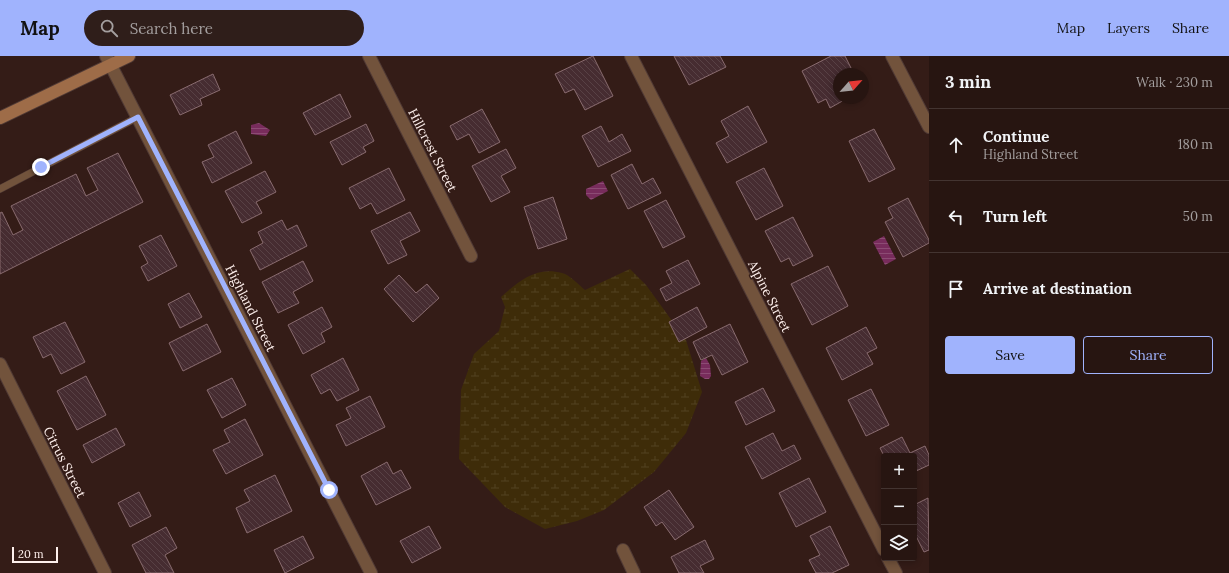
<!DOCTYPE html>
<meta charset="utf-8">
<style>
:root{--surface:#271511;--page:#2f1e1a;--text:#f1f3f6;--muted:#a49f9f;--line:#433431;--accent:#a0b3fd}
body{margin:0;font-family:Lora,serif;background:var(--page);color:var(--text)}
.controls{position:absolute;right:12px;bottom:12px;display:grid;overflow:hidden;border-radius:4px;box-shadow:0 2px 6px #0003}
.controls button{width:36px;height:36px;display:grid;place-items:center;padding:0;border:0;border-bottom:1px solid var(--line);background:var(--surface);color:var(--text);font:20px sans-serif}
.compass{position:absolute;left:833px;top:12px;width:36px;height:36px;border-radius:50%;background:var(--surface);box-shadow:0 2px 6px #0003;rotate:63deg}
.scale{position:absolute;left:12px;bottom:10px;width:46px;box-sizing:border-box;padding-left:4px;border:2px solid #fef0ed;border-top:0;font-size:11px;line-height:14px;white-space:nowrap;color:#fef0ed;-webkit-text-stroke:3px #341c17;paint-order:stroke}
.stop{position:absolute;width:12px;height:12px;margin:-9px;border:3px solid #a0b3fd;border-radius:50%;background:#fff}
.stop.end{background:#a0b3fd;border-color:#fff;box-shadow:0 1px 4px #0008}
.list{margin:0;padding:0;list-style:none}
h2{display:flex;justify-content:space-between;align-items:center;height:52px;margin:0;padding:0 16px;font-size:17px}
h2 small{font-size:13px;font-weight:400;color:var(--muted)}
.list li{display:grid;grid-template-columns:26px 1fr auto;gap:12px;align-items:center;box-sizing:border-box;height:72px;padding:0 16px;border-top:1px solid var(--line)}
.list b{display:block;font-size:15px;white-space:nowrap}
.list p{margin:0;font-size:13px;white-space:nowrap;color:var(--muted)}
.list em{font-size:13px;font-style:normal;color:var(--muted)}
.actions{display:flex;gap:8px;padding:12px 16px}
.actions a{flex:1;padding:9px 0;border:1px solid var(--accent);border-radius:4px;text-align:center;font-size:14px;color:var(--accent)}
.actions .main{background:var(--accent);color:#111}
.icon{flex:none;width:22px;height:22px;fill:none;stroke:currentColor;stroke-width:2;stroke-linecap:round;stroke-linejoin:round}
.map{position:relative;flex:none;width:929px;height:517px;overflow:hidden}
header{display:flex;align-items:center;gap:24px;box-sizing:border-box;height:56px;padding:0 20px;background:var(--accent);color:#111}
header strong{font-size:19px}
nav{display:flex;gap:22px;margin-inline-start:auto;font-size:14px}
.search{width:280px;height:36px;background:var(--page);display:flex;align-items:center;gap:10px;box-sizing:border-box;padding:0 14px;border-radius:22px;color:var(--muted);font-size:15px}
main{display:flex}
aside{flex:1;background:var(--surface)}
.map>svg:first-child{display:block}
.wetland{fill:url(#wetland-marsh)}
.water{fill:url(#water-rules)}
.building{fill:url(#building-back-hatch);stroke:#896b6f}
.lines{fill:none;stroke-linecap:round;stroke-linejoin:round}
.lane-casing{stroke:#503a35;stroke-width:8}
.street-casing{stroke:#503a35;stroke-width:14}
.secondary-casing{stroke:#503a35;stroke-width:14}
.lane{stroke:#72533c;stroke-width:7}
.street{stroke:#72533c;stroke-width:12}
.secondary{stroke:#9e6c48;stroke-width:12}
.route{stroke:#a0b3fd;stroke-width:5}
.labels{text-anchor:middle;stroke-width:3;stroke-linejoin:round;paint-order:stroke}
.street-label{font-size:13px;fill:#fef0ed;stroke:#341c17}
</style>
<header>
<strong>Map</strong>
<div class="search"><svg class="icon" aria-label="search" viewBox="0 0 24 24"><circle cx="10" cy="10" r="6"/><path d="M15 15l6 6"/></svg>Search here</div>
<nav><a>Map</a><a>Layers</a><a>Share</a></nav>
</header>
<main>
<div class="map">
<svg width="929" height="517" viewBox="0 0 929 517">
<defs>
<pattern id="wetland-marsh" width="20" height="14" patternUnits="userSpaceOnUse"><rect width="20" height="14" fill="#3e2c09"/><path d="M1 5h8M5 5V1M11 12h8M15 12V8" fill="none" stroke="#514121"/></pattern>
<pattern id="water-rules" width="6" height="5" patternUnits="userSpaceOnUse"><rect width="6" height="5" fill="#782c5c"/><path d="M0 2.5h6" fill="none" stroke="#8c4b74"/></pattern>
<pattern id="building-back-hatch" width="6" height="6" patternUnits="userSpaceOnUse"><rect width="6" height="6" fill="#462c31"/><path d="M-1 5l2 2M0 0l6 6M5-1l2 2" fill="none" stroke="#584145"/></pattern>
</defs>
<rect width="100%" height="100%" fill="#341c17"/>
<path class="wetland" d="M630 213 646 229 686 284 702 336 686 377 654 416 604 454 577 465 545 473 505 451 459 403 461 334 474 298 499 275 505 251 501 241C519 225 536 210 562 217 570 219 579 229 585 234Z"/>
<path class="water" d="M259 67 270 74 266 80 251 78V69Z
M603 125 608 135 591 144 586 139V133Z
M884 180 896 203 885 209 873 186Z
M706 302 710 309 711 320 709 323H705L700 320 701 305Z"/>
<path class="building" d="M593 0 613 40 585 54 574 33 565 37 555 18Z
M674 0H720L726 11 689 29Z
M831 0H845L852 14 844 18H839V21L836 22 839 29V42H846V43L830 52 826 43 818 47 802 15Z
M213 18 220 34 200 43 202 49 180 59 170 39Z
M340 38 351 61 315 79 303 57Z
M748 50 767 86 727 107 716 87 729 80 721 65Z
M482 53 500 86 479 97 469 78 457 84 450 70Z
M366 68 374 85 363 91 366 96 342 109 330 86Z
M601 70 609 86 622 78 631 95 598 111 582 80Z
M874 73 895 113 869 126 849 85Z
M236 75 252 107 212 127 202 106 214 101 208 89Z
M506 93 516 112 501 120 510 136 491 146 472 110Z
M118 97 143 146 0 218V157L2 156 13 179 23 174 11 150 76 118 86 140 98 134 87 112Z
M632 108 642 128 653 122 661 137 628 153 611 119Z
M389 112 405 144 377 158 371 147 360 153 349 132Z
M764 112 783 150 756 164 736 126Z
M265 115 276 136 256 146 262 157 242 167 225 135Z
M553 141 567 183 538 193 524 151Z
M908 142 929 184V187L903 201 885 166 893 162 888 152Z
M666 144 685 181 663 192 644 155Z
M410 156 420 175 400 185 407 199 388 208 371 175Z
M793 161 813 200 793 210 789 202 781 206 765 175Z
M282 164 287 174 297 169 307 190 260 214 250 194 263 187 258 176Z
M161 179 177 210 148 225 141 211 148 207 139 190Z
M688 204 700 228 666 245 660 233 672 227 666 215Z
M303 205 313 225 293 236 299 247 278 257 262 226Z
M828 210 848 250 812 269 791 228Z
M399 219 416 237 427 228 439 242 413 266 384 233Z
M189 237 202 261 180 272 168 248Z
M322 251 332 271 321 277 325 286 303 298 288 269Z
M697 251 707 271 679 286 669 266Z
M65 266 85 306 61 318 51 298 43 302 33 281Z
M207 268 221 296 183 315 169 287Z
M730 268 748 306 722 319 712 299 701 304 693 286Z
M866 271 877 292 867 297 873 308 842 324 826 292Z
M343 302 359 334 337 345 330 333 321 338 311 319Z
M86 320 106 359 77 374 57 335Z
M232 322 246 349 222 362 207 334Z
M763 332 775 355 746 369 735 346Z
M871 333 889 369 866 380 848 344Z
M370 340 385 371 346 390 336 369 351 362 346 352Z
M245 363 263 399 226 418 213 394 230 386 224 374Z
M116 372 125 389 92 407 83 389Z
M773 377 782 395 794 389 801 403 762 423 745 391Z
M902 381 910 397 925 390 929 399V409L914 416V400H884L880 392Z
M387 406 393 418 401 414 411 432 376 449 361 420Z
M275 419 292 455 247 477 236 452 250 445 244 434Z
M809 422 826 456 796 471 779 437Z
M669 434 694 471 675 484 662 466 656 470 644 451Z
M139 436 151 460 130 471 118 447Z
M928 442 929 494 924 496 914 476V449Z
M429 470 441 492 412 507 400 485Z
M830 470 849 509 832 517H816L809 504 820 499 810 480Z
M166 471 177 492 165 499 174 517H146L132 489Z
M303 480 314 502 285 517 274 494Z
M705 484 714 503 700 510 704 517H679L671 501Z"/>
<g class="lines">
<g class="lane-casing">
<path id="lane" d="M0 133 138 61"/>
</g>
<g class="street-casing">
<path id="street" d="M106 0 371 517
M369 0 471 200
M631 0 884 494
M892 0 929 71
M0 308 105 517
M623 494 634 517
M888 502 896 517"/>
</g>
<g class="secondary-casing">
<path id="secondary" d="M0 62 129 0"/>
</g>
<use href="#lane" class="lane"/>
<use href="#street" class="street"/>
<use href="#secondary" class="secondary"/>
</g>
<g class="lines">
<path class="route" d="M41 111 138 61 329 434"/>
</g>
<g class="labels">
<g class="street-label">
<text transform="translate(433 94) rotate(63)" y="5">Hillcrest Street</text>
<text transform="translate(770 240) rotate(63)" y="5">Alpine Street</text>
<text transform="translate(251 252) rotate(63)" y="5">Highland Street</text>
<text transform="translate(65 406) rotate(63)" y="5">Citrus Street</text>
</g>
</g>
</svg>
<div class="controls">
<button>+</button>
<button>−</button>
<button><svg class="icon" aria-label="layers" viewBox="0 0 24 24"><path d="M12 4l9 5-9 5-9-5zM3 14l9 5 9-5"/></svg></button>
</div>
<svg class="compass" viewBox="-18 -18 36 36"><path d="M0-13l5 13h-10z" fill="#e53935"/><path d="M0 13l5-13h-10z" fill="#a49f9f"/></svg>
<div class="scale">20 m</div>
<div class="stop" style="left:329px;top:434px"></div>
<div class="stop end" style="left:41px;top:111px"></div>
</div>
<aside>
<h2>3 min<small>Walk · 230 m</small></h2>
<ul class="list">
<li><svg class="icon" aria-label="ahead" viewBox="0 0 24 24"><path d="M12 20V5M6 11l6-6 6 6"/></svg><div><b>Continue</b><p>Highland Street</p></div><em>180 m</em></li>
<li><svg class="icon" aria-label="left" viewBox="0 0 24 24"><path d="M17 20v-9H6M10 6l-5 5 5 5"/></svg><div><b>Turn left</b></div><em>50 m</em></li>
<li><svg class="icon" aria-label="arrive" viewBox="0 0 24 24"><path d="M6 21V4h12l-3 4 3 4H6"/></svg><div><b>Arrive at destination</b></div></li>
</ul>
<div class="actions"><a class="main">Save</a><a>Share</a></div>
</aside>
</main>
